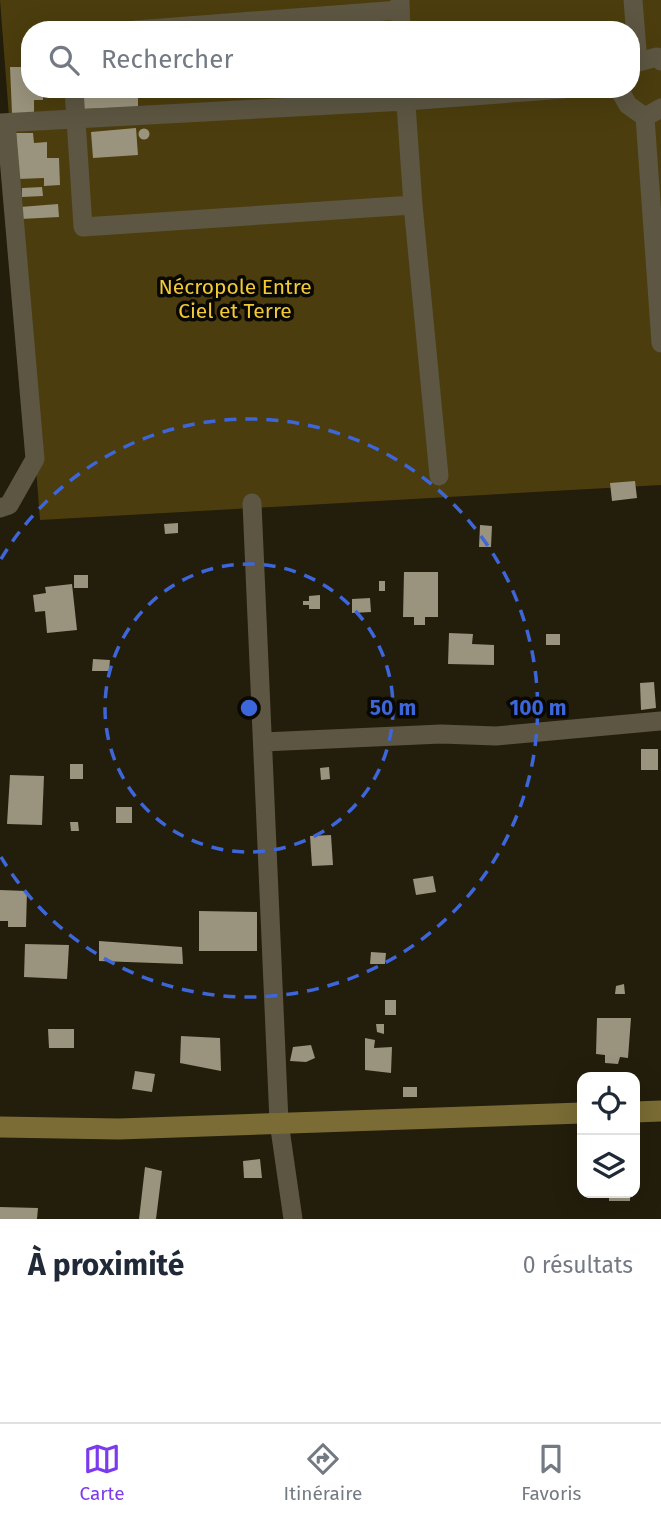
<!DOCTYPE html>
<html lang="fr">
<meta charset="utf-8">
<style>
:root{--surface:#fff;--page:#f6f6f7;--text:#1f2937;--muted:#747a83;--line:#e0e1e3;--accent:#7c3aed}
body{margin:0;font-family:"Fira Sans",sans-serif;background:var(--page);color:var(--text)}
.controls{position:absolute;right:21px;bottom:21px;display:grid;overflow:hidden;border-radius:14px;box-shadow:0 7px 28px #0002}
.controls button{width:63px;height:63px;display:grid;place-items:center;padding:0;border:0;border-bottom:2px solid var(--line);background:var(--surface);color:var(--text);font:35px sans-serif}
.list{margin:0;padding:0;list-style:none}
h2{display:flex;justify-content:space-between;align-items:center;height:91px;margin:0;padding:0 28px;font-size:30px}
h2 small{font-size:23px;font-weight:400;color:var(--muted)}
.icon{flex:none;width:38px;height:38px;fill:none;stroke:currentColor;stroke-width:2;stroke-linecap:round;stroke-linejoin:round}
.map{position:relative;flex:none;width:661px;height:1219px;overflow:hidden}
.search{position:absolute;background:var(--surface);box-shadow:0 7px 28px #0002;left:21px;right:21px;top:21px;height:77px;display:flex;align-items:center;gap:18px;box-sizing:border-box;padding:0 24px;border-radius:28px;color:var(--muted);font-size:26px}
.sheet{height:203px;background:var(--surface)}
nav{display:flex;justify-content:space-around;align-items:center;box-sizing:border-box;height:98px;border-top:2px solid var(--line);background:var(--surface);font-size:19px;color:var(--muted)}
nav a{display:grid;justify-items:center;gap:4px}
nav .on{color:var(--accent)}
.map>svg:first-child{display:block}
.green{fill:#4b3d0d;fill-rule:evenodd}
.building{fill:#9a937d}
.lines{fill:none;stroke-linecap:round;stroke-linejoin:round}
.street{stroke:#5c5642;stroke-width:19}
.secondary{stroke:#7a6c34;stroke-width:21}
.ring{fill:none;stroke:#3d66da;stroke-width:3.5;stroke-dasharray:12 9}
.labels{text-anchor:middle;stroke-width:7;stroke-linejoin:round;paint-order:stroke}
.park-label{font-size:21px;fill:#f2ca36;stroke:#0a0803}
.centre{fill:#3d66da;stroke:#0a0803;stroke-width:3.5}
.ring-label{font-size:21px;text-anchor:middle;font-weight:bold;fill:#3d66da;stroke:#0a0803;stroke-width:7;stroke-linejoin:round;paint-order:stroke}
</style>
<div class="map">
<svg width="661" height="1219" viewBox="0 0 661 1219">
<rect width="100%" height="100%" fill="#231d0b"/>
<path class="green" d="M0 0H661V485L40 520ZM30 30H631V89H30Z"/>
<path class="building" d="M10 67H30V89H43V100H34V113L12 114Z
M81 89H91V95H127V89H138V107L82 109Z
M136 128 138 155 93 158 91 132Z
M138.5 134a5.5 5.5 0 1 1 11 0a5.5 5.5 0 1 1-11 0Z
M16 133H33L34 143 47 142V158H59L60 185 44 186V178L18 179Z
M42 187 43 196 22 197V188Z
M58 204 59 217 21 219 20 207Z
M635 481 637 498 612 501 610 483Z
M178 523V533L165 534 164 524Z
M480 525 492 526 491 547H479Z
M404 572H438V617H425V625H414V617H403Z
M74 575H88V588H74Z
M379 581H385V591H379Z
M72 584 77 630 47 633 45 611 35 612 33 595 46 593 45 587Z
M320 595V609H309V605H303V601H309V596Z
M370 598 371 612 352 613V599Z
M449 633 473 634 472 644 494 645V665L448 664Z
M546 634H560V645H546Z
M93 659 110 660 109 671H92Z
M654 682 656 708 641 710 640 683Z
M641 749H658V770H641Z
M70 764H83V779H70Z
M329 767 330 779 321 780 320 768Z
M10 775 44 776 42 825 7 824Z
M116 807H132V823H116Z
M70 822H78L79 831H71Z
M331 835 333 865 312 866 310 836Z
M433 876 436 892 416 895 413 879Z
M0 890 27 891 26 927H8V921H0Z
M199 911 257 912V951H199Z
M99 941 182 947 183 964 99 961Z
M25 944 69 945 67 979 24 977Z
M371 952 386 953 385 964H370Z
M624 984 625 994H615L616 986Z
M385 1000H396V1015H385Z
M597 1018H631L628 1058 620 1057 618 1064 605 1063V1055L596 1054Z
M376 1024H384V1034L377 1032Z
M48 1029H74V1048H49Z
M181 1036 220 1038 221 1071 180 1063Z
M365 1038 375 1040 374 1048 392 1047 391 1073 365 1070Z
M311 1045 315 1058 306 1062 290 1061 293 1047Z
M135 1071 155 1074 152 1092 132 1089Z
M403 1087H417V1097H403Z
M260 1159 262 1178H244L243 1161Z
M145 1167 162 1171 156 1219H139Z
M609 1194H630V1201H609Z
M0 1207 38 1208 37 1219H0Z"/>
<g class="lines">
<path class="street" d="M400 0 401 30
M633 0 638 62
M135 30 400 10
M631 64 657 57 661 61
M74 89 83 227 413 205
M619 89 628 105 645 117 661 108
M405 90 413 205 439 476
M645 117 661 343
M0 123 406 101 564 89
M252 503 279 1122 293 1219
M0 508 9 505 35 459 6 123
M263 742 441 734 496 736 661 721"/>
<path class="secondary" d="M635 1112 661 1111
M0 1127 119 1129 582 1113"/>
</g>
<g class="ring">
<circle cx="249" cy="708" r="144"/>
<path d="M1 559A289 289 0 1 1 1 857"/>
</g>
<g class="labels">
<g class="park-label">
<text x="235" y="294">Nécropole Entre<tspan x="235" dy="24">Ciel et Terre</tspan></text>
</g>
</g>
<circle cx="249" cy="708" r="10" class="centre"/>
<g class="ring-label">
<text x="393" y="715">50 m</text>
<text x="538" y="715">100 m</text>
</g>
</svg>
<div class="controls">
<button><svg class="icon" aria-label="locate" viewBox="0 0 24 24"><circle cx="12" cy="12" r="6"/><path d="M12 2v4M12 18v4M2 12h4M18 12h4"/></svg></button>
<button><svg class="icon" aria-label="layers" viewBox="0 0 24 24"><path d="M12 4l9 5-9 5-9-5zM3 14l9 5 9-5"/></svg></button>
</div>
<div class="search"><svg class="icon" aria-label="search" viewBox="0 0 24 24"><circle cx="10" cy="10" r="6"/><path d="M15 15l6 6"/></svg>Rechercher</div>
</div>
<section class="sheet">
<h2>À proximité<small>0 résultats</small></h2>
<ul class="list">
</ul>
</section>
<nav>
<a class="on"><svg class="icon" aria-label="map" viewBox="0 0 24 24"><path d="M3 6l6-2 6 2 6-2v14l-6 2-6-2-6 2zM9 4v14M15 6v14"/></svg>Carte</a>
<a><svg class="icon" aria-label="directions" viewBox="0 0 24 24"><path d="M12 3l9 9-9 9-9-9zM9 14v-3h6M13 9l2 2-2 2"/></svg>Itinéraire</a>
<a><svg class="icon" aria-label="saved" viewBox="0 0 24 24"><path d="M7 4h10v16l-5-4-5 4z"/></svg>Favoris</a>
</nav>
